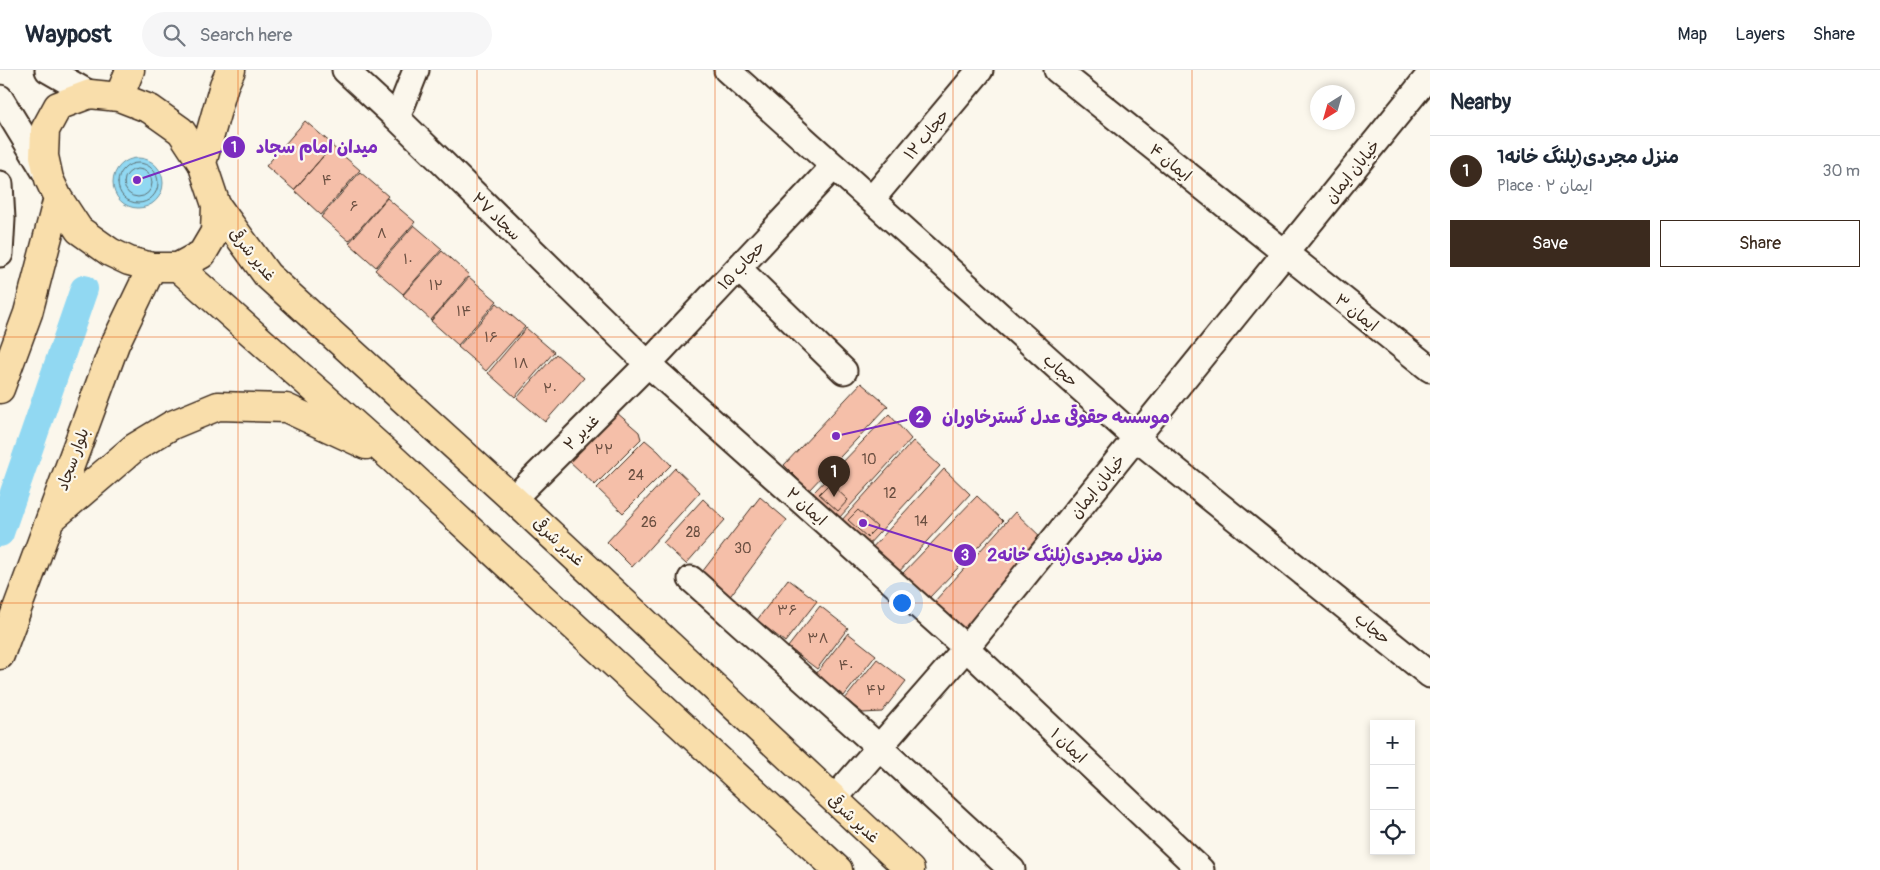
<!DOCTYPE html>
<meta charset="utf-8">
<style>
:root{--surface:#fff;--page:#f6f6f7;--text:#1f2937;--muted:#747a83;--line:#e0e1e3;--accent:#3b2a1e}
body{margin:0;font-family:Pangolin,"Playpen Sans Arabic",sans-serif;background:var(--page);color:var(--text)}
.controls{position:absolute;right:15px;bottom:15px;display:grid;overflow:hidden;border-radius:0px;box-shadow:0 2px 8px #0003}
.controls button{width:45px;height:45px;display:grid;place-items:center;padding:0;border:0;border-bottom:1px solid var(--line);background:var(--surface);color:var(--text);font:25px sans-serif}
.compass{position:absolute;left:1310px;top:15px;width:45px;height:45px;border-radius:50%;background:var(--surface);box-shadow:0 2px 8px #0003;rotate:217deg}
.you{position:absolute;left:901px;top:532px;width:18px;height:18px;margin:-12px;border:4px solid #fff;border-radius:50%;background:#1a73e8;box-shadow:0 0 0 8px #1a73e833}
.badge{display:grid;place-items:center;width:32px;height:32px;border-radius:50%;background:var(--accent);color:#fff;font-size:16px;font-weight:700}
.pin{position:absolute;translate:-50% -41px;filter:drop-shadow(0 1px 2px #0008)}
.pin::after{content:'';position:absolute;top:26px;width:18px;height:15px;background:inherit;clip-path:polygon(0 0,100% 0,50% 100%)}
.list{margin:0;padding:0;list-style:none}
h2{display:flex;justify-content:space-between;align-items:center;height:65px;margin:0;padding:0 20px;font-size:21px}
h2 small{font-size:16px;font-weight:400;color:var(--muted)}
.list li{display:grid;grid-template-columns:32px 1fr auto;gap:15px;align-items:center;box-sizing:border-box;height:70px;padding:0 20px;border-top:1px solid var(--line)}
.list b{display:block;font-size:19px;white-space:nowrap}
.list p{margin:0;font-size:16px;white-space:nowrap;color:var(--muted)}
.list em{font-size:16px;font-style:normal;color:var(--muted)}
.actions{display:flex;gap:10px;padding:15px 20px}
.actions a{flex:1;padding:11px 0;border:1px solid var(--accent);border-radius:0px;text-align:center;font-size:18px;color:var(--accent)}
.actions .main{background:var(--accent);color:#fff}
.icon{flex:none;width:28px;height:28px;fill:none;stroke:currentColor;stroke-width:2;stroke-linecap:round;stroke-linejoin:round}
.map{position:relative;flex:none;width:1430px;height:800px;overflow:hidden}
header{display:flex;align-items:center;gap:30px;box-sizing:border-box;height:70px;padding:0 25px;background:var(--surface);border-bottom:1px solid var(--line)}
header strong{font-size:24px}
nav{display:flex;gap:28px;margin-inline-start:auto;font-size:18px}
.search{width:350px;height:45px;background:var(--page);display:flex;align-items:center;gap:12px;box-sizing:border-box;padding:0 18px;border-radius:28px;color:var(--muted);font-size:19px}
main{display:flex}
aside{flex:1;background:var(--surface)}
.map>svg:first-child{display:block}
.water{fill:#91d8f2;stroke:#6f929d}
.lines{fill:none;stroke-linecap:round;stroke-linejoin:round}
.shore{stroke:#5d7073;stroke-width:1}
.canal{stroke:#91d8f2;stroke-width:28}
.building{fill:#f5bfa9;stroke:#3b2a1e}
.minor-casing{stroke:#3b2a1e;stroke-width:29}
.major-casing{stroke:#3b2a1e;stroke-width:31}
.minor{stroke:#fbf7ec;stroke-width:25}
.major{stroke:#f9deab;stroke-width:28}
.grid{fill:none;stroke:#e8590c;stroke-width:1;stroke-opacity:0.55}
.labels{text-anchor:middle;stroke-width:4.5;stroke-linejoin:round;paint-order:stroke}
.number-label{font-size:14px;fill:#6a4f41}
.street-label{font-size:16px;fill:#3b2a1e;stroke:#fbf7ec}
.leader{fill:none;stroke:#7b2cbf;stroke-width:2}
.callout-dot{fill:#7b2cbf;stroke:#fbf7ec;stroke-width:2}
.mark-label{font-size:15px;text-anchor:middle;font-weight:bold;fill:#fff}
.callout-label{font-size:18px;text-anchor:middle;font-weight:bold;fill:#7b2cbf;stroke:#fbf7ec;stroke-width:4.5;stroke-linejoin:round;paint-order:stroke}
</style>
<header>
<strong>Waypost</strong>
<div class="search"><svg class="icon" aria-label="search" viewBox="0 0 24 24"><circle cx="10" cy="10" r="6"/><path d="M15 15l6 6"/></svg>Search here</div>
<nav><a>Map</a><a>Layers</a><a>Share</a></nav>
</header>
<main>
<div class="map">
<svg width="1430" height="800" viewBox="0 0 1430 800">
<rect width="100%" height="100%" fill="#fbf7ec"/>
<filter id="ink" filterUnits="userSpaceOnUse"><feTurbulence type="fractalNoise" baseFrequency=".02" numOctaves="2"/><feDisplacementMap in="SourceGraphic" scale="10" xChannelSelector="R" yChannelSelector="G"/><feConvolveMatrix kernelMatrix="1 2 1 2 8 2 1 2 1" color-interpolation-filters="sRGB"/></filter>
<g filter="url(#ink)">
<path class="water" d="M113 113a25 25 0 1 1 50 0a25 25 0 1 1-50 0Z"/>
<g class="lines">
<path class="shore" d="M118 113a20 20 0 1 1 40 0a20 20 0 1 1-40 0Z
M124 113a14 14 0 1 1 28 0a14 14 0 1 1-28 0Z"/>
<path class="canal" d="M0 463 84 219"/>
</g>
<path class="building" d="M305 51 333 75 294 120 266 96Z
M332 76 360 100 321 145 294 120Z
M360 102 388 126 349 171 321 147Z
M387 128 415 152 376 197 349 173Z
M414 155 442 179 403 224 375 200Z
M442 181 469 205 431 250 403 225Z
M469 207 497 231 458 275 431 251Z
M497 233 525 257 486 301 458 277Z
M526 258 554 282 515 327 488 303Z
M556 284 584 308 545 352 517 328Z
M861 313 888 336 809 420 784 395Z
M616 342 639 362 641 369 595 415 567 389Z
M889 344 911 369 839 448 813 423Z
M645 370 658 381 671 395 623 443 597 418Z
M913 371 940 396 867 476 841 451Z
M675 398 700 422 632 497 607 472Z
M944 399 970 424 897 504 871 479Z
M830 413 848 430 838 441 819 424Z
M977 426 1003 451 929 528 902 504Z
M760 427 787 450 728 529 699 506Z
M703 429 725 450 686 494 663 473Z
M858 440 877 457 867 467 848 450Z
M1015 442 1046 472 969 563 934 532Z
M788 509 817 531 785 572 757 550Z
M820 536 848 558 817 599 788 577Z
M848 563 876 585 844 626 816 604Z
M877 589 906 611 882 642 863 643 845 629Z"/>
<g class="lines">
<g class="minor-casing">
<path id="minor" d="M48 0 90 24
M345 0 397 48 648 294 966 578 1201 800
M727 0 1136 368 1430 605
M1057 0 1430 299
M0 28 48 107
M397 48 416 0
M0 114 2 149 0 184
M872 129 980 0
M738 198 844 301
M513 429 648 294 834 96
M691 509 880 678 1012 800
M834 729 966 578 1430 4"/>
</g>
<g class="major-casing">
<path id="major" d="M90 24 119 27 150 39 181 61 202 93 216 135 215 162 202 184 178 197H152L129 191 110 182 79 160 58 128 49 109 44 86 45 60 58 36Z
M119 27 130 0
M202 93 224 15 231 0
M216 135 267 205 513 429 910 800
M178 197 392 388 838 800
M0 319 28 243 58 128
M51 449 134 378 172 355 218 336 286 338 366 375
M0 585 115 274 152 197"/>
</g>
<use href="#minor" class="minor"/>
<use href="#major" class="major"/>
</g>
</g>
<path class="grid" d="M238 0V800M477 0V800M715 0V800M953 0V800M1192 0V800M0 267H1430M0 533H1430"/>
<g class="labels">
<g class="number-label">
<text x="327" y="115">۴</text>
<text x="354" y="141">۶</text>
<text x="382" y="168">۸</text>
<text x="408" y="194">۱۰</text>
<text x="436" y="220">۱۲</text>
<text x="464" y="246">۱۴</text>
<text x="491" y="272">۱۶</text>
<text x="521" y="298">۱۸</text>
<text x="550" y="323">۲۰</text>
<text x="604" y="384">۲۲</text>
<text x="869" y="394">10</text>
<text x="636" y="410">24</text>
<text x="890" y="428">12</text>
<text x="921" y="456">14</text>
<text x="649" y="457">26</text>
<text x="693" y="467">28</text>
<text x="743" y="483">30</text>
<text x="787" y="545">۳۶</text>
<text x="818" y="573">۳۸</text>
<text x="846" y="600">۴۰</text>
<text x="876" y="625">۴۲</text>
</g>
<g class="street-label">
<text transform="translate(926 64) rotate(-50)" y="6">حجاب ۱۲</text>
<text transform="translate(1171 92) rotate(39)" y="6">ایمان ۴</text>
<text transform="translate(1352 101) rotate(-51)" y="6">خیابان ایمان</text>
<text transform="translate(497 146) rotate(44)" y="6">سجاد ۲۷</text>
<text transform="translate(253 184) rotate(51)" y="6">غدیر شرقی</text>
<text transform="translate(741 195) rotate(-47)" y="6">حجاب ۱۵</text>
<text transform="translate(1357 242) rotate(38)" y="6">ایمان ۳</text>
<text transform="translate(1061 300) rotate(42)" y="6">حجاب</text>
<text transform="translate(581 362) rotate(-45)" y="6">غدیر ۲</text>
<text transform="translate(72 389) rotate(-70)" y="6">بلوار سجاد</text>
<text transform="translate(1097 416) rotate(-51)" y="6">خیابان ایمان</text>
<text transform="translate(807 436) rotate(42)" y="6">ایمان ۲</text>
<text transform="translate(559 471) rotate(43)" y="6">غدیر شرقی</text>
<text transform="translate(1373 558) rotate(39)" y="6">حجاب</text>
<text transform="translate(1069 675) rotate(43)" y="6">ایمان ۱</text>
<text transform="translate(854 748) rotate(43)" y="6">غدیر شرقی</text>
</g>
</g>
<path class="leader" d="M137 110L234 77M836 366L920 347M863 453L965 485"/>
<g class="callout-dot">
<circle cx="137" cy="110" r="5"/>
<circle cx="836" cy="366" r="5"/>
<circle cx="863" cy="453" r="5"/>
<circle cx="234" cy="77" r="12"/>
<circle cx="920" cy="347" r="12"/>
<circle cx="965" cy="485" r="12"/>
</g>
<g class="mark-label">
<text x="234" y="82">1</text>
<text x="920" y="352">2</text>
<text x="965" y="490">3</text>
</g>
<g class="callout-label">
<text x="317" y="83">میدان امام سجاد</text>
<text x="1056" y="353">موسسه حقوقی عدل گسترخاوران</text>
<text x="1075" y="491">منزل مجردی(پلنگ خانه2</text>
</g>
</svg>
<div class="controls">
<button>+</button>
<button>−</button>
<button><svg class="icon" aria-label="locate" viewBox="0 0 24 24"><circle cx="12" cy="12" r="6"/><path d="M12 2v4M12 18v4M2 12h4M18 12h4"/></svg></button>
</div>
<svg class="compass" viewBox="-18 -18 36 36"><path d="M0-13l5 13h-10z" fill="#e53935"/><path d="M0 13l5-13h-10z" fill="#747a83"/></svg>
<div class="you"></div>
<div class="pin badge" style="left:834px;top:427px">1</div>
</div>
<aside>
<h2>Nearby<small></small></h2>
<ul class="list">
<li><span class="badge">1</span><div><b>منزل مجردی(پلنگ خانه1</b><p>Place · ایمان ۲</p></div><em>30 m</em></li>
</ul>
<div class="actions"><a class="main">Save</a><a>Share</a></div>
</aside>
</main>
